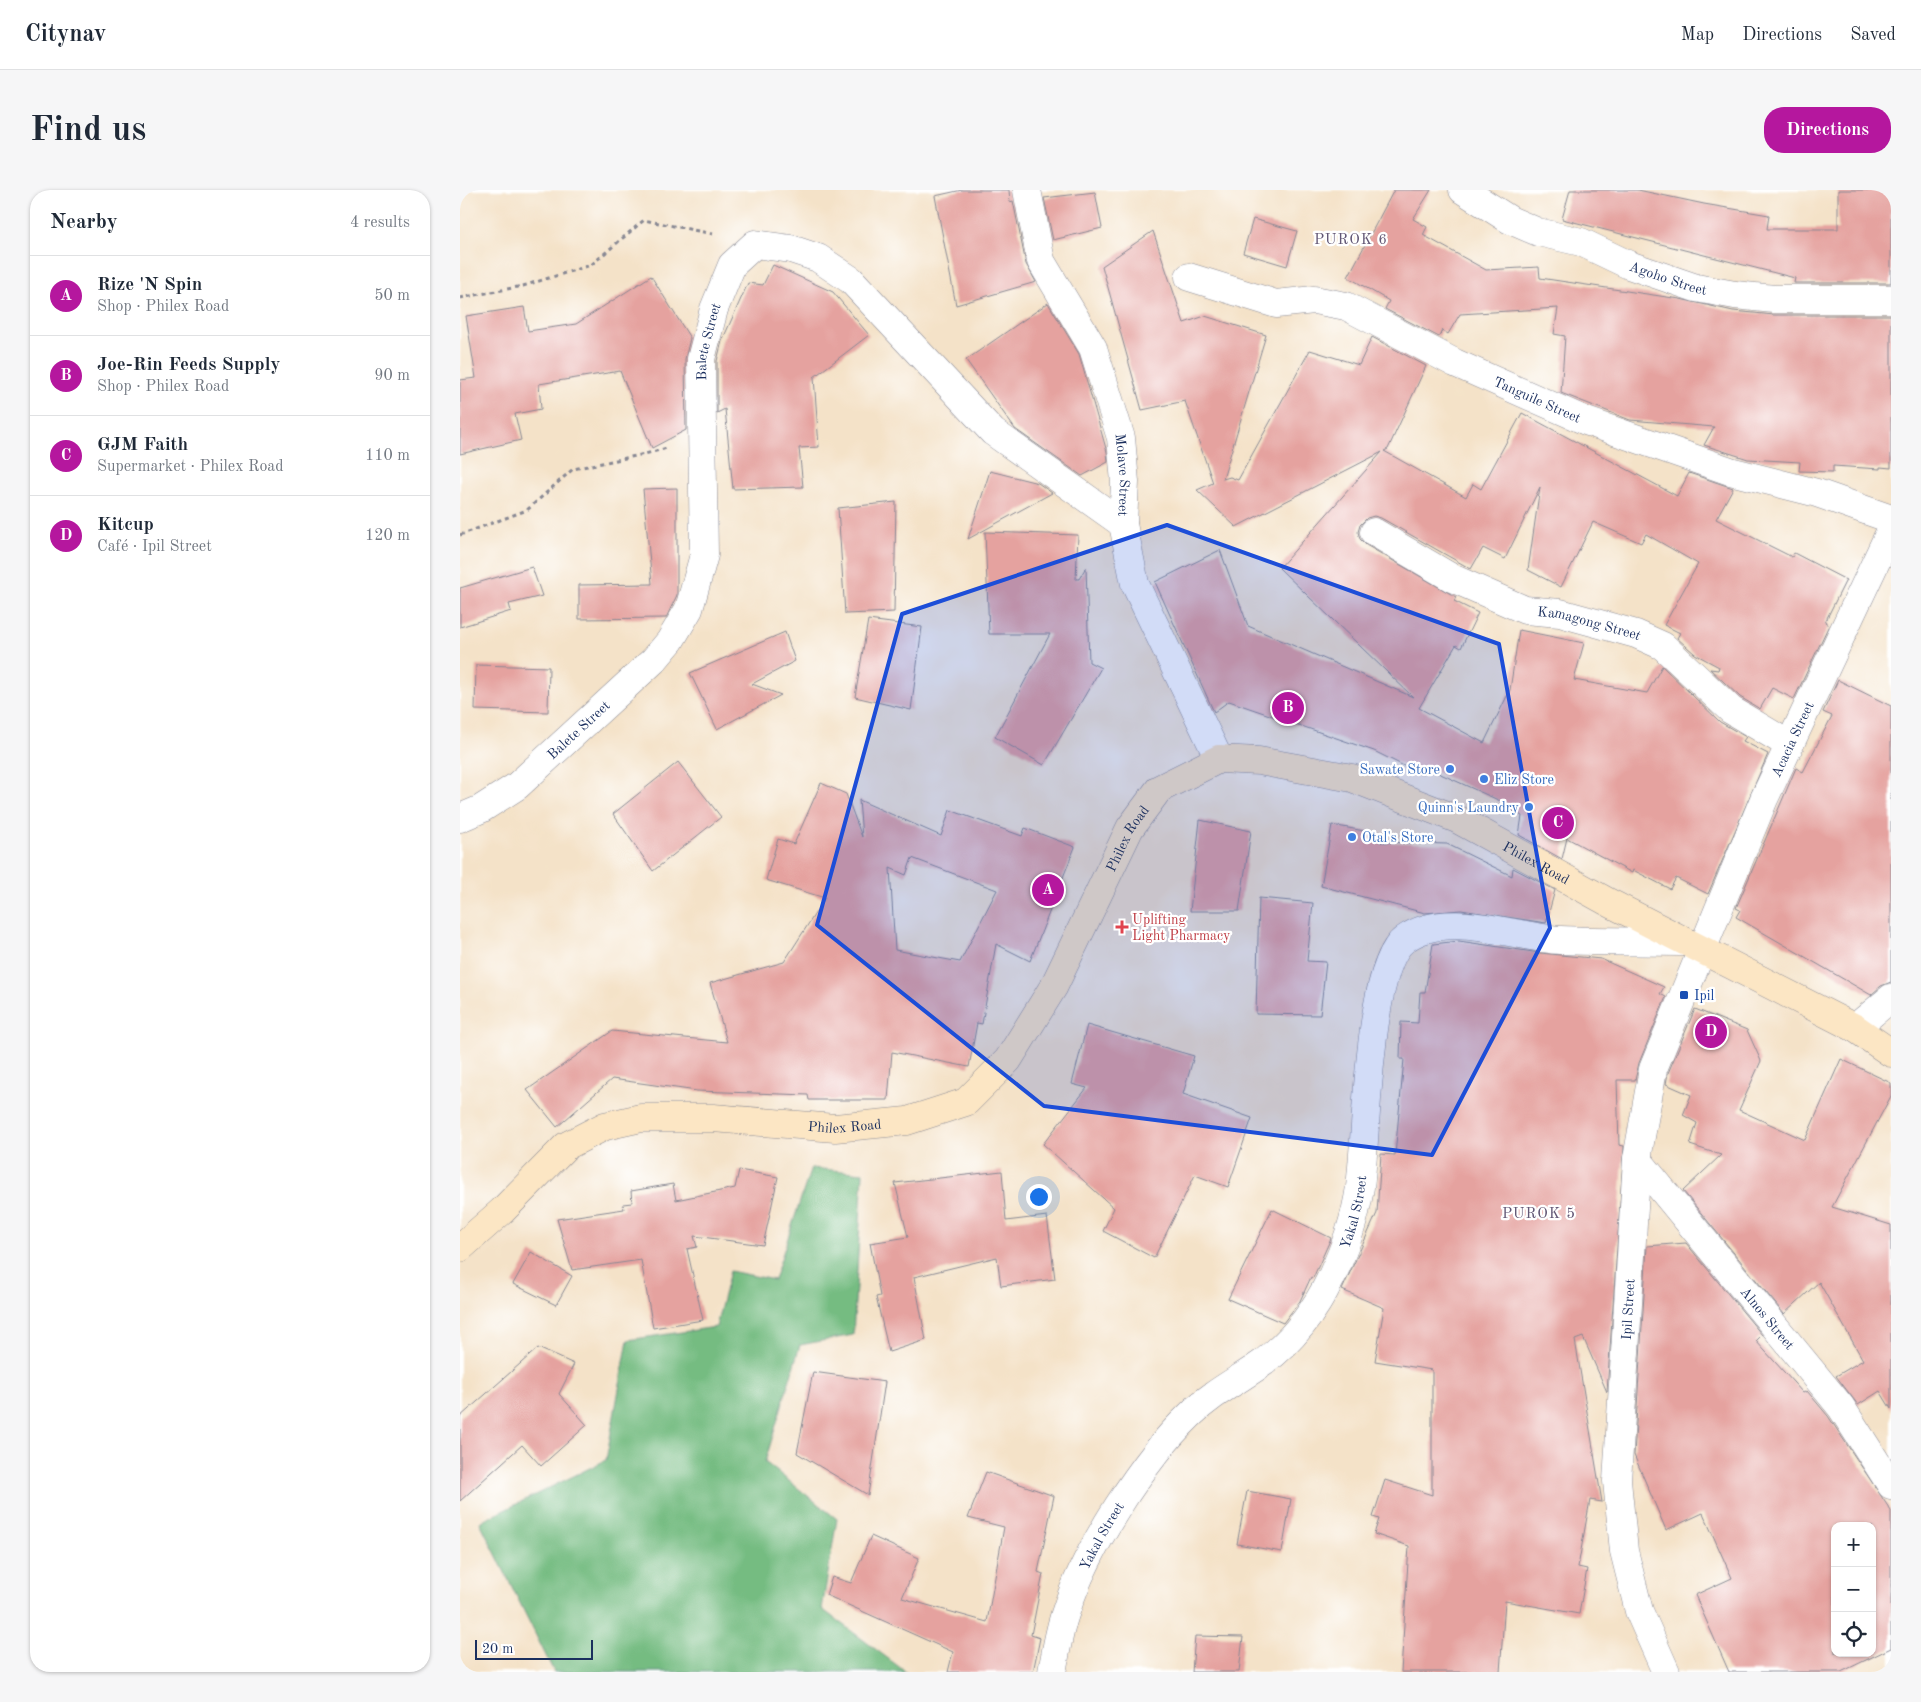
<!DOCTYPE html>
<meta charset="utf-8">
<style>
:root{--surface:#fff;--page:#f6f6f7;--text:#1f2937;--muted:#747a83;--line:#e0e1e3;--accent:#b5179e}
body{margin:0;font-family:"Old Standard TT",serif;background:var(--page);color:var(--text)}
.controls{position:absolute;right:15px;bottom:15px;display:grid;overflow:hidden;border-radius:10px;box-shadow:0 1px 4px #0004}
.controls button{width:45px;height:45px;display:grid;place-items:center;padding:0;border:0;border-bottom:1px solid var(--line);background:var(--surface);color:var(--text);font:25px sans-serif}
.scale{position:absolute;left:15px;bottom:12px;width:118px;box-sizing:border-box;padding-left:5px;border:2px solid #1b2f5e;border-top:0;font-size:14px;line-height:18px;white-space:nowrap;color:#1b2f5e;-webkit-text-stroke:4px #fff;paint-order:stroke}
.you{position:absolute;left:578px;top:1006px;width:18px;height:18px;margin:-12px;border:4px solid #fff;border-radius:50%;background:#1a73e8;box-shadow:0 0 0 8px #1a73e833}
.badge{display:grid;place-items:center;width:32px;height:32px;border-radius:50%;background:var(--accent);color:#fff;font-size:16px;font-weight:700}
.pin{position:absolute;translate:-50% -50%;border:2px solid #fff;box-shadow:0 1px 5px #0006}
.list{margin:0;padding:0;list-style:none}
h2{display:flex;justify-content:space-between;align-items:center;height:65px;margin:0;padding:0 20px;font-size:21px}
h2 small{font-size:16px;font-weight:400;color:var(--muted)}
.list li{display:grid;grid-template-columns:32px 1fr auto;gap:15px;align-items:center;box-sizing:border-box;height:80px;padding:0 20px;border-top:1px solid var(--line)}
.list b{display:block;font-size:19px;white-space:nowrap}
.list p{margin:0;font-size:16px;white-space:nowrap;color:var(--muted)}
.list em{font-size:16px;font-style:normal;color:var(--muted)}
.icon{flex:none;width:28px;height:28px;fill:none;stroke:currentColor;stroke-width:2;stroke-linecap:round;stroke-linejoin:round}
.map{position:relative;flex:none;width:1431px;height:1482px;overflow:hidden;border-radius:20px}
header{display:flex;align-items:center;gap:30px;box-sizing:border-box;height:70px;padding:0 25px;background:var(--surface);border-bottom:1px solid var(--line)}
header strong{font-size:24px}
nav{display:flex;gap:28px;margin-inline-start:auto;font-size:18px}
.intro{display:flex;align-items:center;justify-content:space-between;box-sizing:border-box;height:120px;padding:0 30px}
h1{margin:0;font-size:35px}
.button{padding:12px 22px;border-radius:20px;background:var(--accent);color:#fff;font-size:18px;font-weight:700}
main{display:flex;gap:30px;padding:0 30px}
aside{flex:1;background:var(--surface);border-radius:20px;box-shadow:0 1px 4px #0004}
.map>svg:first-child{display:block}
.forest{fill:#75bc81;stroke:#487670}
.building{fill:#e5a29f;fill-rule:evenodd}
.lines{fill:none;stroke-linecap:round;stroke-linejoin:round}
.street-casing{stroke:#888893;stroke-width:29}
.secondary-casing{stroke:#888893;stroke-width:29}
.path{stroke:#888893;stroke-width:3;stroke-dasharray:4 4;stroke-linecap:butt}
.street{stroke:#fff;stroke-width:28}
.secondary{stroke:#fce6c4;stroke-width:28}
.marked{fill:#1d4ed8;fill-opacity:0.2;stroke:#1d4ed8;stroke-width:4;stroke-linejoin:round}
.shop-dot{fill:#3f7fe0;stroke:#fff;stroke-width:2}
.health-dot{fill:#e0444e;stroke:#fff;stroke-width:2}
.transit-dot{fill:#1a4fb4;stroke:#fff;stroke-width:2}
.labels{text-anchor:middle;stroke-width:4.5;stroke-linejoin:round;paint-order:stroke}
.street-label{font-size:14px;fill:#1b2f5e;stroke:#fff}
.shop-label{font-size:14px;fill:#366cbe;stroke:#fff;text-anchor:end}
.health-label{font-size:14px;fill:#be3a42;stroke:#fff;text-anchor:start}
.transit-label{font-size:14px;fill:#164399;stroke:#fff;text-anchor:start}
.neighbourhood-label{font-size:15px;letter-spacing:1px;fill:#625775;stroke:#fff}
</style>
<header>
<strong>Citynav</strong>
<nav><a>Map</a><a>Directions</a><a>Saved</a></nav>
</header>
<div class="intro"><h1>Find us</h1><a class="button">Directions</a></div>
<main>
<aside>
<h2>Nearby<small>4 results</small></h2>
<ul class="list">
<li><span class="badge">A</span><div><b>Rize 'N Spin</b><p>Shop · Philex Road</p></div><em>50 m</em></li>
<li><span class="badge">B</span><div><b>Joe-Rin Feeds Supply</b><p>Shop · Philex Road</p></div><em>90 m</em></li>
<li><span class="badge">C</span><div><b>GJM Faith</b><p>Supermarket · Philex Road</p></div><em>110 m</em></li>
<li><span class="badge">D</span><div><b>Kitcup</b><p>Café · Ipil Street</p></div><em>120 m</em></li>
</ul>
</aside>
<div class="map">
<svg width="1431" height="1482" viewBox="0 0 1431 1482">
<rect width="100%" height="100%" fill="#fff"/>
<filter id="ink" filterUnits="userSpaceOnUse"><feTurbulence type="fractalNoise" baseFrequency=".02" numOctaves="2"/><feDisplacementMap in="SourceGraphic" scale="10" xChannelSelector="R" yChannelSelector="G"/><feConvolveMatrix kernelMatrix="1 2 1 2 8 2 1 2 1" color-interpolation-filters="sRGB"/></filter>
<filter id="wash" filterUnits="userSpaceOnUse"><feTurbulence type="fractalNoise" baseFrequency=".0096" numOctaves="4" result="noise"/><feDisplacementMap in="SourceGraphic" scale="20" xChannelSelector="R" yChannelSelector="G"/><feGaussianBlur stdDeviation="1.12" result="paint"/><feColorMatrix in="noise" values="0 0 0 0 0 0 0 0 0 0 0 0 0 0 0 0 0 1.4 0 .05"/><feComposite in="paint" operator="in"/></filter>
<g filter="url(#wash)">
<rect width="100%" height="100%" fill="#f4e2c8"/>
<path class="forest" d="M351 978 403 983 393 1145 340 1155 305 1272 377 1329 362 1419 446 1482H94L20 1332 146 1270 168 1150 256 1137 270 1081 314 1090Z"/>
<g id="blocks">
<path class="building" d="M502 0H549L550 12 553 11 566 74 576 92 496 115 475 6Z
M934 0H971L953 29 967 37 963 45 1026 80 1079 77 1080 88 1220 109 1273 121 1314 125H1431V278L1420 277V279L1373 276V282L1339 281 1340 272 1288 269 1244 255 1254 237 1170 230 1101 203 1105 146 1094 144 1098 118 1000 124 988 144 982 140 979 147 925 119 929 111 888 87Z
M1110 0H1178L1244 14 1309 25 1307 39H1378V0H1431V93H1334L1335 88 1102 29Z
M635 2 642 38 593 50 584 8Z
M793 29 837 41 827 76 783 63Z
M693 41 724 133 745 126 806 145 763 289 770 287 778 290 850 160 899 175 912 147 966 176 928 259 924 261 1006 307 1013 294 1021 299 1062 223 1217 306 1229 283 1273 298 1256 329 1332 367 1334 363 1386 390 1365 432 1369 435 1334 509 1312 498 1300 519 1280 507 1250 479 1258 480 1259 477 1235 464 1217 448 1220 443 1204 435 1238 374 1186 344 1181 353 1133 332 1101 397 1068 380 1080 297 1045 369 1023 358 1011 379 921 328 914 326 907 328 900 335 898 342 900 349 906 355 996 407 994 411 1018 423 1001 458 996 455 959 518 1024 553 1050 500 1059 440 1124 453 1114 490 1187 503 1202 476 1260 532 1286 547 1283 551 1308 564 1248 704 1216 688 1210 699 1173 680 1172 683 1107 648 1102 669 1059 645 1062 626 1046 617 1047 614 965 577 962 585 914 561 769 511 754 522 695 392 760 360 788 436 953 507 819 378 922 262 776 337 737 300 753 293 725 211 682 220 642 76Z
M313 75 373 102 409 145 354 187 359 257 339 258 343 297 273 299 265 219 257 223V171L262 151 288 93 303 95Z
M191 86 230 148 225 169 226 240 192 258 160 181 79 194 81 219 55 224 61 250 0 264V190L16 188 6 126 64 117 68 141 116 134Z
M588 113 619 164 647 262 648 272 622 286 555 239 506 170Z
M530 281 578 293 592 303 508 349Z
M217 298V405L206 428 119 429V395L192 394 183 299Z
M436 312 434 422 385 424 378 318Z
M525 342 618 345 616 389H619L626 377 629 472 641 478 584 575 535 547 590 444H529Z
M72 377 82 406 49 414 51 421 0 437V398Z
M408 430 462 437 451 520 395 507Z
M325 442 335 471 292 494 321 505 257 539 230 483Z
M16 475 89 477 88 522 15 520Z
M1378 490 1431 516V792L1421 796 1411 805 1276 727 1280 720 1276 718 1336 578 1343 582 1372 526 1363 522Z
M218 572 261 627 193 681 153 624Z
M361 593 386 604 402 647 399 610 481 646 490 620 562 646 565 638 615 657 570 771 536 754 522 834 517 833 509 877 432 862 428 910H349L348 905 237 901 152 889 97 937 67 900 152 841 267 852 250 793 324 772 365 708 306 690 318 649 334 654ZM452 668 537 700 500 772 435 760 430 678 446 685Z
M740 630 791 641 779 721H730Z
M872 635 921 644 920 652 987 654 1052 686 1053 678 1095 700 1086 733 1001 720 965 723 861 696Z
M799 708 853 713 847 771 866 772 860 825 796 824Z
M999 751 1080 763 1141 769 1204 797 1200 804 1206 807 1179 873 1175 890H1157L1159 955 1164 956 1147 1202 1123 1147 1115 1150 1142 1312 1130 1310 1118 1377 1127 1379 1119 1424 1045 1411 1040 1482H941L949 1356 914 1344 919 1329 913 1327 925 1290 972 1305V1180L915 1171 924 1118 882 1100 917 1023 921 964 935 965 944 869H940L941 832 958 833 960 802H965L973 754Z
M1235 819 1287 840 1301 871 1279 920 1345 950 1381 869 1431 893V906L1372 1017 1431 1035V1219L1420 1201 1398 1215 1376 1186 1403 1170 1359 1092 1324 1124 1223 1001 1261 965 1230 955 1237 933 1223 925 1231 905 1206 894 1208 883Z
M627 835 734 866 723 904 792 928 768 997 735 985 694 1068 643 1041 654 1018 583 954 627 898 612 894Z
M279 980 318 987 303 1055 234 1046 237 1057 227 1059 243 1130 193 1138 181 1070 112 1080 97 1029 164 1019 163 1014 172 1013 171 1001 213 994 216 1010 275 998Z
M542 981 546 1031 587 1026 595 1089 541 1096 537 1067 454 1087 466 1150 429 1162 416 1107 420 1106 410 1053 448 1047 435 993Z
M812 1019 871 1048 853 1088 851 1087 840 1111 823 1133 768 1109Z
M1226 1053 1302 1145 1296 1151 1343 1203 1347 1201 1368 1226 1431 1321V1458L1381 1482H1269L1235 1405 1272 1388 1243 1323 1206 1340 1174 1265 1187 1056ZM1375 1336H1412V1463H1375Z
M71 1062 112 1086 96 1115 53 1094Z
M78 1158 114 1174 99 1204 127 1235 81 1276 62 1255 0 1311V1227Z
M353 1182 425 1192 408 1305 337 1263Z
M526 1282 594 1306 578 1382 583 1384 571 1445 580 1448 573 1482H488L493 1462 366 1405 372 1387 391 1393 411 1346 459 1368 442 1408 527 1432 544 1337 508 1328Z
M787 1301 831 1309 822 1362 777 1354Z
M735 1446 783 1447 779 1482H732Z"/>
</g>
</g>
<g filter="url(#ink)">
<use href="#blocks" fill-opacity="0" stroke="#888893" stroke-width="1"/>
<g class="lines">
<g class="street-casing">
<g id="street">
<path id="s1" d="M567 0 581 71 633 158 661 248 665 292 663 334 675 394 759 569"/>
<path id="s2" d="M1003 0 1050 30 1078 42 1121 52 1169 75 1236 98 1275 105 1314 109H1431"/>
<path id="s3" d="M729 87 816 114 854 110 886 116 995 173 1126 231 1270 281 1357 303 1431 329"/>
<path id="s4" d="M914 342 992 388 1065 420 1100 423 1176 444 1203 456 1271 520 1328 554"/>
<path id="s5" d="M0 628 21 619 57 596 194 470 210 451 229 419 244 365 241 169 254 119 272 75 295 54 331 59 358 68 391 90 533 242 663 334"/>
<path d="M1395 838 1431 808"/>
<path id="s6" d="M1177 969 1381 1217 1431 1295"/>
<path id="s7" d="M592 1482C596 1462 599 1440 606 1421 626 1359 683 1270 730 1225 752 1203 779 1190 804 1172 833 1150 855 1121 871 1088 885 1058 895 1031 900 997 907 947 907 776 945 749 986 719 1053 747 1100 750 1142 752 1184 751 1226 752"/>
<path id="s8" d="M1206 1482 1179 1421 1164 1361 1157 1291 1177 969 1193 879 1304 609 1431 340"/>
</g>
</g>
<g class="secondary-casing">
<g id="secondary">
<path id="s9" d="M0 1058 43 1020 106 956 145 936 181 928H253L375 938 447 931 506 912 548 870 594 796 670 638 699 599 759 569 799 571 892 588 997 629 1148 712 1395 838 1431 863"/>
</g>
</g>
<path class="path" d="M0 108 63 96 131 75 184 30 253 44
M0 345 67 320 113 279 185 264 207 258"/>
<use href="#street" class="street"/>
<use href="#secondary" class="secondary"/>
</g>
</g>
<path class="marked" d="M707 335 1039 454 1090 738 972 965 584 916 357 735 442 424Z"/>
<g class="shop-dot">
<circle cx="990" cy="579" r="5"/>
<circle cx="1024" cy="589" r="5"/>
<circle cx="1069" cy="617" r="5"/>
<circle cx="892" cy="647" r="5"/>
</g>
<path class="health-dot" d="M659.5 729.5h5v5h5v5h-5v5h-5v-5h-5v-5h5z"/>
<rect class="transit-dot" x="1219" y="800" width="10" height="10" rx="2.5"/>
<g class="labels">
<g class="street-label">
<text dy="5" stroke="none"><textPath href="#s2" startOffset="225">Agoho Street</textPath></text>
<text dy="5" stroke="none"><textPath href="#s5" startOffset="584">Balete Street</textPath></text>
<text dy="5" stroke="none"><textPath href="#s3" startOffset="375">Tanguile Street</textPath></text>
<text dy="5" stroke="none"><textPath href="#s1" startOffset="305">Molave Street</textPath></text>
<text dy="5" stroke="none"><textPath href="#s4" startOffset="236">Kamagong Street</textPath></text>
<text dy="5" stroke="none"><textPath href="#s5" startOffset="149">Balete Street</textPath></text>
<text dy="5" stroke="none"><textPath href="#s8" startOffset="971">Acacia Street</textPath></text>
<text dy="5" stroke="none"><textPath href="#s9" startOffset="868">Philex Road</textPath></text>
<text dy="5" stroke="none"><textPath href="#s9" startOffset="1332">Philex Road</textPath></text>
<text dy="5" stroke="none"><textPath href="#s9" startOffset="432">Philex Road</textPath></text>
<text dy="5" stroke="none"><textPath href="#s7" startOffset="566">Yakal Street</textPath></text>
<text dy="5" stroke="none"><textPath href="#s8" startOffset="371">Ipil Street</textPath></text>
<text dy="5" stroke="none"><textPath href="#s6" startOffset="206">Alnos Street</textPath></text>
<text dy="5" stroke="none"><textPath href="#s7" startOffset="146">Yakal Street</textPath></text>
</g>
<g class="shop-label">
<text x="980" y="584">Sawate Store</text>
<text x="1034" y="594" text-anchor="start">Eliz Store</text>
<text x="1059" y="622">Quinn's Laundry</text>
<text x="902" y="652" text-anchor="start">Otal's Store</text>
</g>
<g class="health-label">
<text x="672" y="734">Uplifting<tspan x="672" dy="16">Light Pharmacy</tspan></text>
</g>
<g class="transit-label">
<text x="1234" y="810">Ipil</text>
</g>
<g class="neighbourhood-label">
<text x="891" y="54">PUROK 6</text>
<text x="1079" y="1028">PUROK 5</text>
</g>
</g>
</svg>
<div class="controls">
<button>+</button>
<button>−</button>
<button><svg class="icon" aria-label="locate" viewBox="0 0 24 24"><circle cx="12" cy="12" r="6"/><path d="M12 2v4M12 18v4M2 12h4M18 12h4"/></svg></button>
</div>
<div class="scale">20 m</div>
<div class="you"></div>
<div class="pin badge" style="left:588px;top:700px">A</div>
<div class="pin badge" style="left:828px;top:518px">B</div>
<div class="pin badge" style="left:1098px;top:633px">C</div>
<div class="pin badge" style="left:1251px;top:842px">D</div>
</div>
</main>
